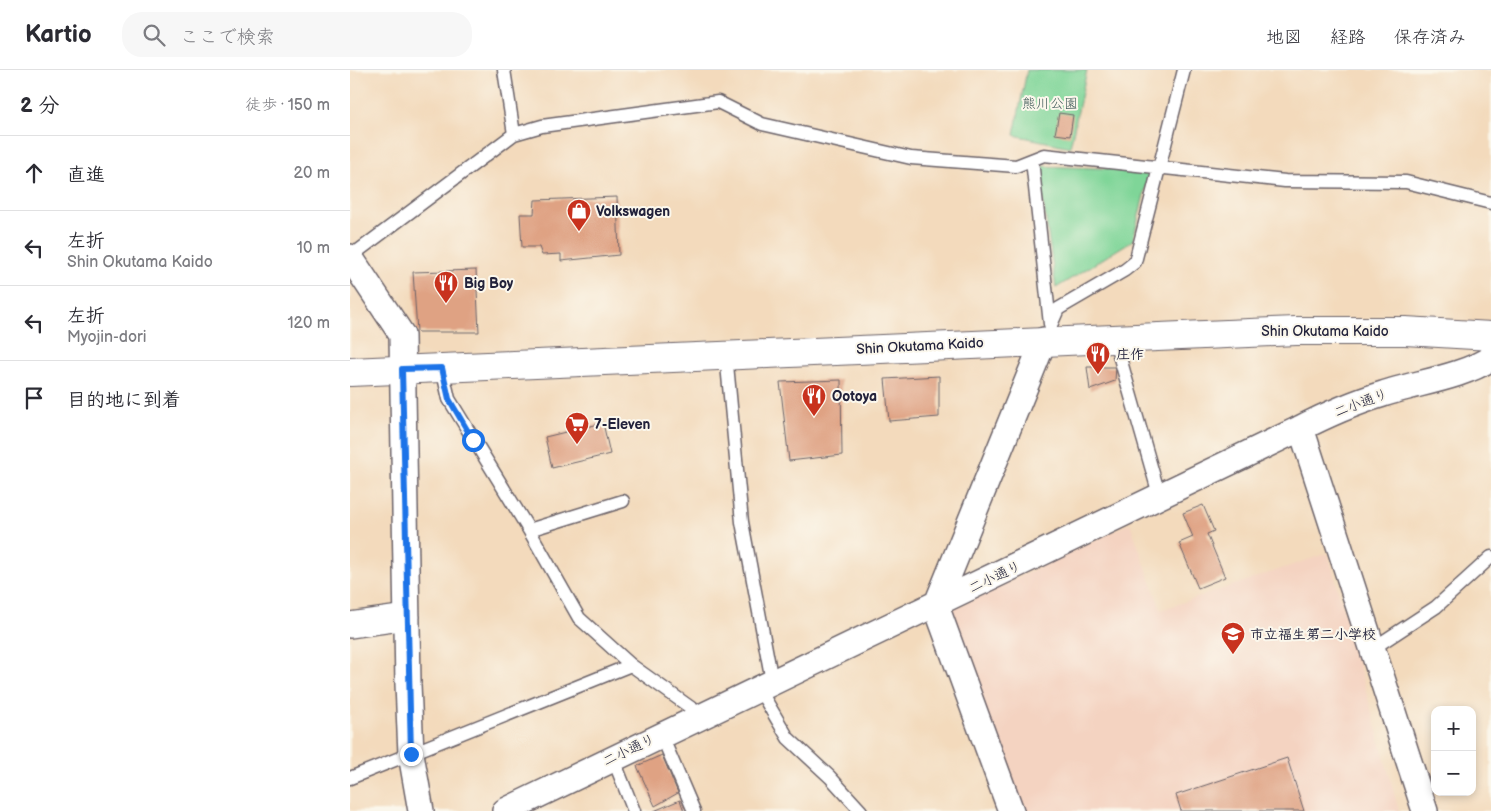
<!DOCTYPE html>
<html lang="ja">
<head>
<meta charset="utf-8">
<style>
  :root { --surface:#fff; --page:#f7f7f7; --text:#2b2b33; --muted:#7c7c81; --line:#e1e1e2 }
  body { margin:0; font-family:"Balsamiq Sans","Klee One",sans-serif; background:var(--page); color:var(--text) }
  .controls { position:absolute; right:15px; bottom:15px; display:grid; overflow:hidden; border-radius:10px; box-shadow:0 2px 8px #0003 }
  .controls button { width:45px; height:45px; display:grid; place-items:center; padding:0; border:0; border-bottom:1px solid var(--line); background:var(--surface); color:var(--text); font:25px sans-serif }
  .stop { position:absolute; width:15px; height:15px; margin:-11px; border:4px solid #1a73e8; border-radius:50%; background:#fff }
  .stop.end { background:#1a73e8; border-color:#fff; box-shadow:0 1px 5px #0008 }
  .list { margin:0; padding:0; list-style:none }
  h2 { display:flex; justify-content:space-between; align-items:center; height:65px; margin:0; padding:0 20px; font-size:21px }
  h2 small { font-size:16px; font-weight:400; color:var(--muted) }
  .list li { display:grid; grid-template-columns:32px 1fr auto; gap:15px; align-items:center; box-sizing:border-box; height:75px; padding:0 20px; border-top:1px solid var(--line) }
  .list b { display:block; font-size:19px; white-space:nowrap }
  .list p { margin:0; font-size:16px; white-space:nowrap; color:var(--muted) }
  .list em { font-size:16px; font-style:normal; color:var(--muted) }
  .icon { flex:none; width:28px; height:28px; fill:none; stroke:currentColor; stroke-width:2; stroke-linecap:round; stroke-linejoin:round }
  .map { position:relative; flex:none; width:1141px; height:741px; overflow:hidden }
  header { display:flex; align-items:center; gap:30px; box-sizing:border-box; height:70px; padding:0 25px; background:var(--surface); border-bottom:1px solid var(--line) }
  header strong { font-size:24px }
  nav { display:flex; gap:28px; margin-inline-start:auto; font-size:18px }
  .search { width:350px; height:45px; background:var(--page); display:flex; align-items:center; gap:12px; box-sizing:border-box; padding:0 18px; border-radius:20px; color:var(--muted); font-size:19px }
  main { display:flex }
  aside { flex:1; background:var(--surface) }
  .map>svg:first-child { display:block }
  .built { fill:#f4d3c1 }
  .green { fill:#7fd598; stroke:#507c6a }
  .building { fill:#dfa283 }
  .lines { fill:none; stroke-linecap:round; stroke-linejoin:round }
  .lane-casing { stroke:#6b6268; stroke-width:15 }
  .street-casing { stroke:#6b6268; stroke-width:28 }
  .primary-casing { stroke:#6b6268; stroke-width:30 }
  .lane { stroke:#fff; stroke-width:12 }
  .street { stroke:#fff; stroke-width:25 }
  .primary { stroke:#fff; stroke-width:28 }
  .route { stroke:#1a73e8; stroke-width:6 }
  .labels { text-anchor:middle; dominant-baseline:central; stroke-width:4; stroke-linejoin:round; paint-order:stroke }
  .park-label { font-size:14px; fill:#3e5857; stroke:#fbf7ec }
  .poi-label { font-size:14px; font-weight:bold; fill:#22223b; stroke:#fbf7ec; text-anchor:start }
  .street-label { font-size:14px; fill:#22223b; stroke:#fbf7ec }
</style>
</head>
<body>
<header>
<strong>Kartio</strong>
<div class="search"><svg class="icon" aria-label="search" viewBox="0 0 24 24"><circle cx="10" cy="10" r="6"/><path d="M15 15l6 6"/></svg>ここで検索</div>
<nav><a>地図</a><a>経路</a><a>保存済み</a></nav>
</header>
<main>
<aside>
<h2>2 分<small>徒歩 · 150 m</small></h2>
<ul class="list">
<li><svg class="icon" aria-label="ahead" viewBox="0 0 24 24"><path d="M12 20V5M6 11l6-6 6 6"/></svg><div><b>直進</b></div><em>20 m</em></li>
<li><svg class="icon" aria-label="left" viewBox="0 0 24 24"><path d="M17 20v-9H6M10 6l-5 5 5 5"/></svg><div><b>左折</b><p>Shin Okutama Kaido</p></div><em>10 m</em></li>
<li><svg class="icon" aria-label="left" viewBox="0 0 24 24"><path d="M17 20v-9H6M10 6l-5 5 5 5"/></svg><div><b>左折</b><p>Myojin-dori</p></div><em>120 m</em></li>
<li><svg class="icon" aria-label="arrive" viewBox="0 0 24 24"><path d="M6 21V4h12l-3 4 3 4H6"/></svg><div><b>目的地に到着</b></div></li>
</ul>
</aside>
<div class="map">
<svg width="1141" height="741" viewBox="0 0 1141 741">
  <rect width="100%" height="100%" fill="#fbf7ec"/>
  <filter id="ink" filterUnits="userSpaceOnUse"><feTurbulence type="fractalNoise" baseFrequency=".02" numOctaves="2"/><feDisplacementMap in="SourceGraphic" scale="10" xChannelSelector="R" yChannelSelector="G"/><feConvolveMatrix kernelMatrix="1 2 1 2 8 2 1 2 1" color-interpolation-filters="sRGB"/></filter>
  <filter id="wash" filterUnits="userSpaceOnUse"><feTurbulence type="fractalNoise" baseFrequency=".0096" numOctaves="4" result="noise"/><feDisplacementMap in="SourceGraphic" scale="20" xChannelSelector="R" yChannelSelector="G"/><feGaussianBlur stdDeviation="1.12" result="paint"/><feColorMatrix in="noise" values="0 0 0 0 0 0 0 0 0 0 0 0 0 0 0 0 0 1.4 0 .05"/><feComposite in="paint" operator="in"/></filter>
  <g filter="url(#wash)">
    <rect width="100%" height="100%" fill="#f3dabc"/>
    <path class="built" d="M780 453 811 540 978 483 1049 741H671L597 542Z"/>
    <path class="green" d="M677 0H737L720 77 664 65Z
      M688 96 800 100 783 170 706 218Z"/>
    <g id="blocks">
      <path class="building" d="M709 43 723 45 720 66 705 64Z
        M267 127 269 185 211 191V184L192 185 189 177H172L170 144H184L185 130Z
        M126 200 129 262H67L63 202Z
        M737 297H766L765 311 740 320Z
        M589 306V347L539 351 535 309Z
        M491 310 492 385 439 391 430 312Z
        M253 353 260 384 202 398 195 367Z
        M853 435 864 461 857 464 875 507 848 518 829 473 843 467 833 443Z
        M312 685 328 723 305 736 287 696Z
        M937 688 954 741H831L826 725Z
        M330 730 334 741H304Z"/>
    </g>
  </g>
  <g filter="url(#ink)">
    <use href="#blocks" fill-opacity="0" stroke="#6b6268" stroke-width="1"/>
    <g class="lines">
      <defs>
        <path id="lane" d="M154 0 164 64
          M682 90 700 254
          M0 187 164 64 192 56 368 32 412 54 561 88 666 96 694 85 935 111 1056 112 1141 133
          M701 255 708 239 775 200 785 192 834 0
          M764 267 810 428
          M376 284 392 452 422 611
          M92 298 99 329 179 460 229 548 281 595 351 645
          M179 460 273 431
          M1022 579 1086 537 1141 487
          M408 617 438 668 480 707 511 741
          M311 664 344 741
          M263 688 284 741
          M0 708 281 595"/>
        <path id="street" d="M0 187 52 265 58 614 61 684 71 741
          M951 358 1075 741
          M0 555 57 547
          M155 741C418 612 684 489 947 360 974 346 1003 333 1033 324 1065 313 1113 307 1141 288
          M661 741 586 536 694 270"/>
        <path id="primary" d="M0 302 946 261H1055L1141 266"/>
      </defs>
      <use href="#lane" class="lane-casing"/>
      <use href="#street" class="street-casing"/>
      <use href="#primary" class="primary-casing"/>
      <use href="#lane" class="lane"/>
      <use href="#street" class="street"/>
      <use href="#primary" class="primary"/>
    </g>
  </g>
  <g class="lines" filter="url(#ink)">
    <path class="route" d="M61 684 52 299 92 298 99 329 123 370"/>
  </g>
  <defs>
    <symbol id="shop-pin" viewBox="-11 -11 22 30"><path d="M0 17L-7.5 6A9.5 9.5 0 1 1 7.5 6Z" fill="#c8321e" stroke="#fbf7ec"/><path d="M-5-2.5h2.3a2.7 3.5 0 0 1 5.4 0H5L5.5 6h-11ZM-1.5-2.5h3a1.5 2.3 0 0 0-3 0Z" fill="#fff"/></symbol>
    <symbol id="restaurant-pin" viewBox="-11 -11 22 30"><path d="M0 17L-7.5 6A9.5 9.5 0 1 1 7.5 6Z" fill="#c8321e" stroke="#fbf7ec"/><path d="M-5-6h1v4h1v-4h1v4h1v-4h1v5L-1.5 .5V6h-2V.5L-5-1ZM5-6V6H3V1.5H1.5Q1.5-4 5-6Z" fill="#fff"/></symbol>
    <symbol id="supermarket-pin" viewBox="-11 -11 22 30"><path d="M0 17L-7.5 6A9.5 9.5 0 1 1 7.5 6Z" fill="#c8321e" stroke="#fbf7ec"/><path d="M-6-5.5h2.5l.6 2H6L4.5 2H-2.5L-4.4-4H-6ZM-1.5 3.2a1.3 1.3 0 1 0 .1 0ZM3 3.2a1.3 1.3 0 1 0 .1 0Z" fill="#fff"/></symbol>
    <symbol id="school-pin" viewBox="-11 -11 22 30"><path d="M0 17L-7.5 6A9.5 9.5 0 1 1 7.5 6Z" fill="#c8321e" stroke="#fbf7ec"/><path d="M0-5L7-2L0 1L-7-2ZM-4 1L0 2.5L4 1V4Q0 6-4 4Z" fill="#fff"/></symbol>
  </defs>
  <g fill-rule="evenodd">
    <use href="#shop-pin" x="215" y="127" width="28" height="38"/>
    <use href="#restaurant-pin" x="82" y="199" width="28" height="38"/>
    <use href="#restaurant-pin" x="734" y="270" width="28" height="38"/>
    <use href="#restaurant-pin" x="450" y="312" width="28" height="38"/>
    <use href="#supermarket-pin" x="213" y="340" width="28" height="38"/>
    <use href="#school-pin" x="869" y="550" width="28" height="38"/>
  </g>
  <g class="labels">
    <g class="park-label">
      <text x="700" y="33">熊川公園</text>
    </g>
    <g class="poi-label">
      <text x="246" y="141">Volkswagen</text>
      <text x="114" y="213">Big Boy</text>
      <text x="766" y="284">庄作</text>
      <text x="482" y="326">Ootoya</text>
      <text x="244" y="354">7-Eleven</text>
      <text x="900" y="564">市立福生第二小学校</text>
    </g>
    <g class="street-label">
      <text x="975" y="261">Shin Okutama Kaido</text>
      <text transform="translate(570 276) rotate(-3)">Shin Okutama Kaido</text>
      <text transform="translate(1011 333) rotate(-21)">二小通り</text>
      <text transform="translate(645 507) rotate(-26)">二小通り</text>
      <text transform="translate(279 680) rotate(-26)">二小通り</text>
    </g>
  </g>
</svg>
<div class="controls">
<button>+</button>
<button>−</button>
</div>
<div class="stop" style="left:123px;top:370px"></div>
<div class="stop end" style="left:61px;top:684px"></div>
</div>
</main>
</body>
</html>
